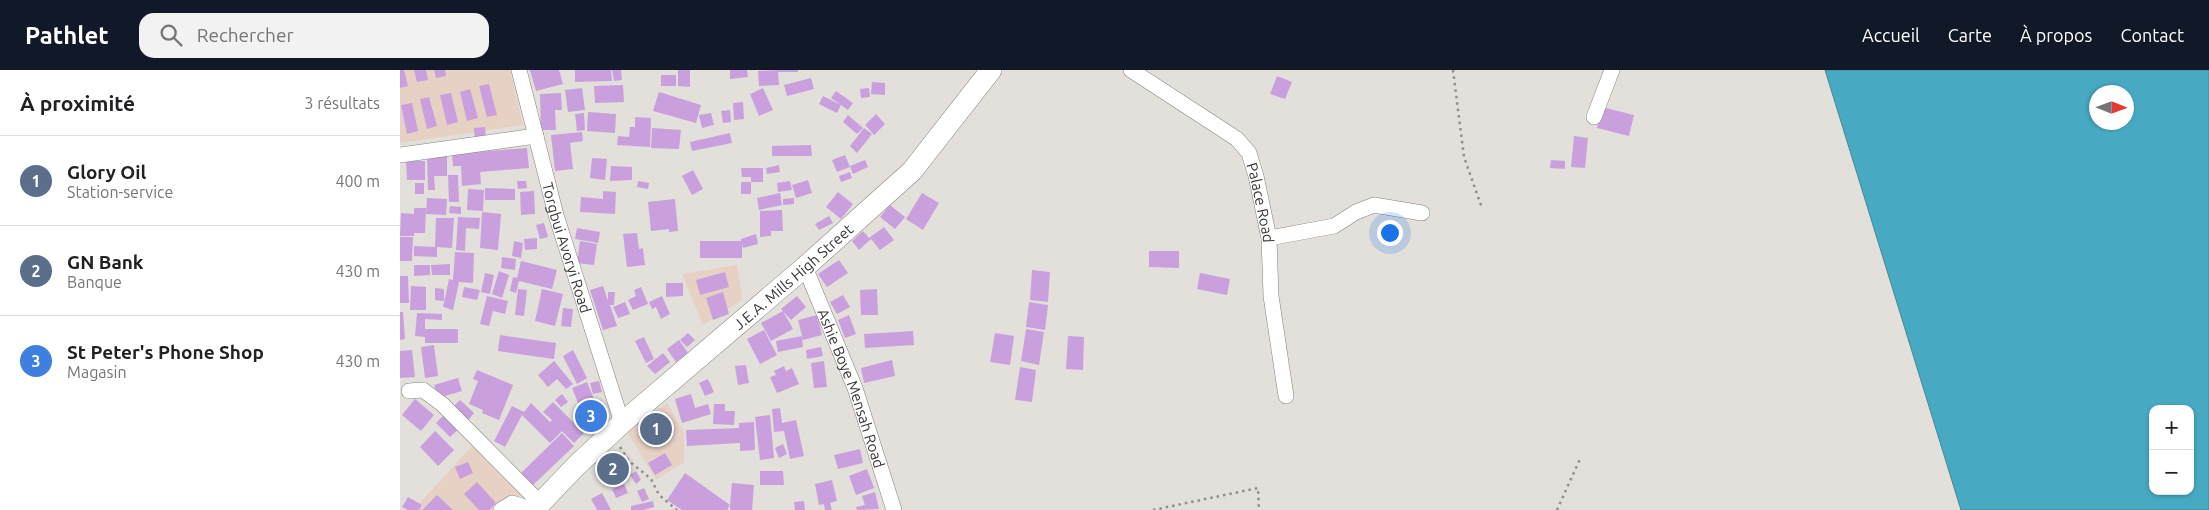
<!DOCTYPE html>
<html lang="fr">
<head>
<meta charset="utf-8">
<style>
  :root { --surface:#fff; --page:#f2f2f2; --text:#202124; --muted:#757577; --line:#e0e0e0; --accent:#111827 }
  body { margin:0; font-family:Ubuntu,sans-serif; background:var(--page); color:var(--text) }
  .controls { position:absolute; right:15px; bottom:15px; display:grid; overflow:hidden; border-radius:10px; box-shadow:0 1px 4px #0004 }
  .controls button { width:45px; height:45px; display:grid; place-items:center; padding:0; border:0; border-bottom:1px solid var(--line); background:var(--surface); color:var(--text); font:25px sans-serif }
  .compass { position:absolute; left:1689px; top:15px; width:45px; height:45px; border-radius:50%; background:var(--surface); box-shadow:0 1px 4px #0004; rotate:91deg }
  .you { position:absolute; left:989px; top:162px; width:18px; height:18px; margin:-12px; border:4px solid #fff; border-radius:50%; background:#1a73e8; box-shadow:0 0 0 8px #1a73e833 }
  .badge { display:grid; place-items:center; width:32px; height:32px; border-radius:50%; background:var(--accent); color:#fff; font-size:16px; font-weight:700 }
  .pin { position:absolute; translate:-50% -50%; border:2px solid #fff; box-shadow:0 1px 5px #0006 }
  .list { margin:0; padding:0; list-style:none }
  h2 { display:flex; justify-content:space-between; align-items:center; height:65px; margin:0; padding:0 20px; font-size:21px }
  h2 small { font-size:16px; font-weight:400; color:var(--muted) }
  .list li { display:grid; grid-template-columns:32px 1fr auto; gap:15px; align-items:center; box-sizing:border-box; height:90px; padding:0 20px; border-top:1px solid var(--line) }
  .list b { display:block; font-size:19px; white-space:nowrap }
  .list p { margin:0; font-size:16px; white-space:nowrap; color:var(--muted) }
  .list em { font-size:16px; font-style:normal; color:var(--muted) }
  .icon { flex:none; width:28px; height:28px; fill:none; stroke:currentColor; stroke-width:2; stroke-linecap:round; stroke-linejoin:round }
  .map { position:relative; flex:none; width:1809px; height:440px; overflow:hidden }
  header { display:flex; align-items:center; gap:30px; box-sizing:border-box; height:70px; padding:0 25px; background:var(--accent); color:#fff }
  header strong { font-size:24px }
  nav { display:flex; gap:28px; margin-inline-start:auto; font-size:18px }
  .search { width:350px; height:45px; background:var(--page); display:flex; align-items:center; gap:12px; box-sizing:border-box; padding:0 18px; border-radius:15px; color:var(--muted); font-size:19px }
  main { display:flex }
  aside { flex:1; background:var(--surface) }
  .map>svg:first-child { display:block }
  .commercial { fill:#e7d1c5 }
  .water { fill:#47aac2; stroke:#428798; fill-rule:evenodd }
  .building { fill:#c9a0dd }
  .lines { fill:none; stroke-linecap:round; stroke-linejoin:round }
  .minor-casing { stroke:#85827e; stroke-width:16 }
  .highway-casing { stroke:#85827e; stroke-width:22 }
  .path { stroke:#918e8c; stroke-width:2.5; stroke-dasharray:2.5 4; stroke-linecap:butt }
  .minor { stroke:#fff; stroke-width:15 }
  .highway { stroke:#fff; stroke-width:21 }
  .labels { text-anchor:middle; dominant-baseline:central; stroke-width:5; stroke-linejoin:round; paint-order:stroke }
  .street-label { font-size:15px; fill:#383635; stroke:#e3dfdb }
</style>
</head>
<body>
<header>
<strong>Pathlet</strong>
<div class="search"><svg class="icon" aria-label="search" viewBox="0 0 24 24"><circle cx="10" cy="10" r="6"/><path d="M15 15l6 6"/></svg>Rechercher</div>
<nav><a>Accueil</a><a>Carte</a><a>À propos</a><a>Contact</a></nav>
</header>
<main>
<aside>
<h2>À proximité<small>3 résultats</small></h2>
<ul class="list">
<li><span class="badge" style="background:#5c6f8a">1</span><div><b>Glory Oil</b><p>Station-service</p></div><em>400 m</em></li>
<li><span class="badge" style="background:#5c6f8a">2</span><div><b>GN Bank</b><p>Banque</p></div><em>430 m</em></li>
<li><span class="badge" style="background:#3f7fe0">3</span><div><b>St Peter's Phone Shop</b><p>Magasin</p></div><em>430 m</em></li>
</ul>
</aside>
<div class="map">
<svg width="1809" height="440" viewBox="0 0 1809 440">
  <rect width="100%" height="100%" fill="#e3dfdb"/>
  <path class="commercial" d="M0 0H110L123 55 0 73Z
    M337 195 342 230 303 255 282 204Z
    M267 333 284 362V392L256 410 227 361Z
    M74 374 124 422 106 440H17L15 438Z"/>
  <path class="water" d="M1425 0H1809V440H1561ZM1696 22H1726V52H1696ZM1753 339H1790V421H1753Z"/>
  <path class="building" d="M0 0H4L8 16 0 18Z
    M14 0H26L28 10 17 12Z
    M34 0H45L46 6 36 8Z
    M130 0H159L163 14 136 21Z
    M175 0H211L212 11 175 12Z
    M212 0H221L222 10 214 11Z
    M278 0H290V17L278 16Z
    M330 0H347L348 7 330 9Z
    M379 0H398V2H378L379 15 359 16 358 1Z
    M261 5H276V16H261Z
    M877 6 892 12 885 29 870 24Z
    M411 8 414 19 387 26 384 15Z
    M472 12 485 13V25L471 24Z
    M89 14 97 45 87 47 79 16Z
    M223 15 224 32 195 33 194 16Z
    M182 18 185 40 168 42 165 20Z
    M363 18 373 40 359 46 350 24Z
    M469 18 470 27 461 28 460 19Z
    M70 19 78 48 67 51 60 22Z
    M436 21 453 33 448 40 431 28Z
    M259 22 301 35 296 53 253 41Z
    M51 23 58 52 47 55 40 25Z
    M161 23 162 40H155L156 60H141L140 24Z
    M423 26 441 35 437 43 419 34Z
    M29 27 37 56 27 59 20 29Z
    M343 32 344 49 334 50 333 33Z
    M12 33 18 61 7 64 1 35Z
    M1202 37 1234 45 1229 66 1197 58Z
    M330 40 331 52 323 53 321 41Z
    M188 42 216 44 215 63 187 61Z
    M184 43 185 60 177 61 175 44Z
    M311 43 314 55 302 58 299 45Z
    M476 44 485 54 474 65 465 55Z
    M448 45 463 58 457 64 443 52Z
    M235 47 251 48 250 77 217 75 218 66 229 67 230 57H235Z
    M85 57 86 69 75 70 74 58Z
    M252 58 281 60 279 79 251 78Z
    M464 58 472 64 457 83 450 76Z
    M182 62 183 71 170 73 173 99 155 101 151 65Z
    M330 63 332 73 292 81 290 72Z
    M1174 66 1188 68 1185 98 1171 97Z
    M411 75 412 86H372V76Z
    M127 78 129 98 80 102 81 114 62 116 61 96H53L52 84Z
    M27 85H47V106H34L35 120H28Z
    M445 85 450 97 437 102 432 90Z
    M192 88 207 89 205 110 190 108Z
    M465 90 468 97 453 104 450 96Z
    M1151 90 1165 91V99L1150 98Z
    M6 91H25V110H7Z
    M379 95 380 102 367 104 366 98Z
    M211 96 232 97V110L210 111Z
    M341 98H363V112H351V107H342Z
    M293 100 303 119 292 125 282 106Z
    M450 102 452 108 441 112 439 106Z
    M48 105H58L59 132H49Z
    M408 110 412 123 396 128 392 115Z
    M117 111H126L127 118 118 119Z
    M238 111 249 113 248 119 237 117Z
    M390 111 392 120 378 122 377 113Z
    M341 112H351V124H341Z
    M15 113H24V124H15Z
    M85 118 115 119V130H85Z
    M68 119 84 120 83 141 67 140Z
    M134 121 135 144 121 145 120 122Z
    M203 121 216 122 215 144 180 142 181 127 203 129Z
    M438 122 453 134 441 149 426 137Z
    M380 123 382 135 359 140 357 128Z
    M522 123 539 133 523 160 506 149Z
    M27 128 47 129 46 145 26 144Z
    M394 128V134L383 135V129Z
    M275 129 278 161 269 162V159L251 161 248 132Z
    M490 135 505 147 495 159 480 147Z
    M50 136 61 137V144L49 143Z
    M14 138H26L25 163H14V166H0L1 143 14 144Z
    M382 140 383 161H371V166L360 167V141Z
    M82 142 101 144 98 180 80 178Z
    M429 146 433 153 419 160 415 154Z
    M58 147 80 148 79 159 66 158 65 181 56 180Z
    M36 148H54L52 178 37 177V187L14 186V176L35 177Z
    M144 153 148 167 140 169 136 155Z
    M484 157 494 170 480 180 471 169 459 180 452 171 463 161 469 168Z
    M177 158 200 162 198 173 175 169Z
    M237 163 239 179 243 178 245 195 227 197 223 164Z
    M356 164 358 174 343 178 342 174V188H300V171H341V169Z
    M0 167H13L12 191H0Z
    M137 168V179L125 180 124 169Z
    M114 171 123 173 121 188 112 186Z
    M180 171 197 174 194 195 177 193Z
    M749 181H779V198L749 197Z
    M55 182 74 183 73 213 59 212 53 240 43 237 49 209 53 210Z
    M102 187 116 189 115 200 101 198Z
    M439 190 448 203 427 217 418 204Z
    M121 191 157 200 152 219 119 211 116 223 110 221 113 207 117 208Z
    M50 194V205H32L31 195Z
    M14 195H30V205L14 206Z
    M632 200 650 202 648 232 630 230Z
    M99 201 109 205 102 228 92 224Z
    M325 202 329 217 300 225 296 210Z
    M85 203 94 205 90 224 81 222Z
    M800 203 830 209 827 225 797 219Z
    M0 206H8L9 233H0Z
    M266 213H283V226L266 227Z
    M11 216 26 217V240H10Z
    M203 216 208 231V222H215L214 235H210L217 256 203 260 190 220Z
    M64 217 80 220 77 230 62 227Z
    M241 217 248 234 233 240 228 230 236 226 234 220Z
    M35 218 44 219V231L35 230Z
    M118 219 127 220 124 246 115 245Z
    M142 219 163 224 155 256 135 251Z
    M477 219 478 245H461L460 220Z
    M323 222 329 244 313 250 306 228Z
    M443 225 450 237 437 244 430 232Z
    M87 226 108 231 105 244 93 241 89 256 80 254Z
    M262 226 270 244 261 249 256 237 252 239 249 232Z
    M397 226 406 237 391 250 381 239Z
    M225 232 230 244 218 248 213 237Z
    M629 232 648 235 645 260 626 257Z
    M163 238 173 239 171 257 161 256Z
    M383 241 393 259 371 271 361 253Z
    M0 242H3L5 269 0 270Z
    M17 243 42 244V250L25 249V259H58V273H25V267L15 266Z
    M417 245 422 265 403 270 398 250Z
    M449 245 456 264 445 268 438 250Z
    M626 259 644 262 639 295 621 291Z
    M364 260 377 285 360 294 347 269Z
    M513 261 514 275 465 278 464 264Z
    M288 263 295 270 287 277 280 270Z
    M595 263 614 266 610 295 590 292Z
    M100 265 156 273 154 289 98 281Z
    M402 266 403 277 378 282 376 271Z
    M668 266 684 267 683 300 666 299Z
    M244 267 254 289 246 293 235 271Z
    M279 270 288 283 276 292 267 279Z
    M34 275 38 306 25 308 21 277Z
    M421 277 423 286 407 289 406 280Z
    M12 280 15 307 0 308V281Z
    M173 280 187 308 177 314 163 286Z
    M263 283 270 292 255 304 247 296Z
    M492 290 495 306 464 313 461 298Z
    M154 291 173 314 166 319 157 309 148 317 138 305Z
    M424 291 427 317 414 318 411 293Z
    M346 295 349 313 338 315 335 296Z
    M384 296 386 301 392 298 399 314 377 323 370 307 376 305 374 301Z
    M620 297 636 300 632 332 615 330Z
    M77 300 113 315 99 350 82 343 83 340 69 334 78 311 73 309Z
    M58 308 62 321 38 328 34 315Z
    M308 309 314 322 305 326 299 313Z
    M199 311 202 322 193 324 190 313Z
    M187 312 202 349 187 355 172 318Z
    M162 324 168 332 161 337 155 330Z
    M291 324 295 338 308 334 311 344 282 353 275 329Z
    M15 329 34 345 21 361 2 345Z
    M60 330 74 343 67 352 52 338Z
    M153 332 184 363 174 373 162 361 150 373 122 345 105 377 94 371 112 336 124 342 131 333 150 352 152 350 143 342Z
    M314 334H325V341H335L334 355 313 354Z
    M380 338 382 353 396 350 404 386 390 389 384 361 374 362 372 339Z
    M46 343 60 358 50 367 36 353Z
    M370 345 374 388 360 390 355 347Z
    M354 352 355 380 340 381V373L287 376 286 360 339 358V353Z
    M268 353 275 361 258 376 250 367Z
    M35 361 54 380 38 396 20 377Z
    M162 363 174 376 133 415 121 403Z
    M383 374 387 384 379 388 375 378Z
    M460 379 463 393 438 399 434 385Z
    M265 383 272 395 255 405 248 393Z
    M222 386 228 399 204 410 198 397Z
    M68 392 73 403 60 409 55 397Z
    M467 399 474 418 456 425 449 406Z
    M236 401 241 410 236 414 230 405Z
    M360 401H383L384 415H360Z
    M285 403 330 435 332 413 354 415 352 440H330V435L327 440H282L267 430Z
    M432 410 437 431 430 433 432 440H425L424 434 419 435 415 414Z
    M77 412 96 433 89 440H79L64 424Z
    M224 414 228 423 216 428 212 419Z
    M244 418 249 429 242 432 237 421Z
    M475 422 479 439 457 440 456 437 465 435 462 426Z
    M202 423 211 440H197L191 429Z
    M37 425 53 440H22Z
    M8 427 22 435 19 440H8L2 437Z
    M253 431 254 437 243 440H231V436Z
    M404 431 405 440H395L394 432Z"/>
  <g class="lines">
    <defs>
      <g id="minor">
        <path id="s1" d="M119 0 156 145 222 353"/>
        <path id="s2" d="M731 0 837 69 849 83 856 106 869 168 871 226 886 326"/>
        <path d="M1194 47 1212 0"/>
        <path d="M0 85 136 66"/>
        <path d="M869 168 934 156 956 142 974 135 1022 143"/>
        <path id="s3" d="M405 197 455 318 494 440"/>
        <path d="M9 321 23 320 42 334 140 433"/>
        <path d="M101 440 112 433 134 440"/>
      </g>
      <g id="highway">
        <path id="s4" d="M134 440 176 396 222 353 405 197 512 101 591 0"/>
      </g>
    </defs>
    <use href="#minor" class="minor-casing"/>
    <use href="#highway" class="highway-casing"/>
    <path class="path" d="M1053 0 1064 87 1082 138
      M220 377 229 391 251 409 259 425 277 440
      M753 440 858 418 859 440
      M1157 440 1180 389"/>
    <use href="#minor" class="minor"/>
    <use href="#highway" class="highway"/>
  </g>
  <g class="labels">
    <g class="street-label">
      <text stroke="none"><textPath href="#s2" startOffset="196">Palace Road</textPath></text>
      <text stroke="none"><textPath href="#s1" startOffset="184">Torgbui Avoryi Road</textPath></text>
      <text stroke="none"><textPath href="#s4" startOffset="349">J.E.A. Mills High Street</textPath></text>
      <text stroke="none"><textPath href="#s3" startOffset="130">Ashie Boye Mensah Road</textPath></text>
    </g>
  </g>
</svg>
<div class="controls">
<button>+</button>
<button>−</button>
</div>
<svg class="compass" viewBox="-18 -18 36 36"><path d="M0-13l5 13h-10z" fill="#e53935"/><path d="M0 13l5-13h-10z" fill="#757577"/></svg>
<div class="you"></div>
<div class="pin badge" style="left:256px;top:359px;background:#5c6f8a">1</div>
<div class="pin badge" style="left:213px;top:399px;background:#5c6f8a">2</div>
<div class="pin badge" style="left:191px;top:346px;background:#3f7fe0">3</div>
</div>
</main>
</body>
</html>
